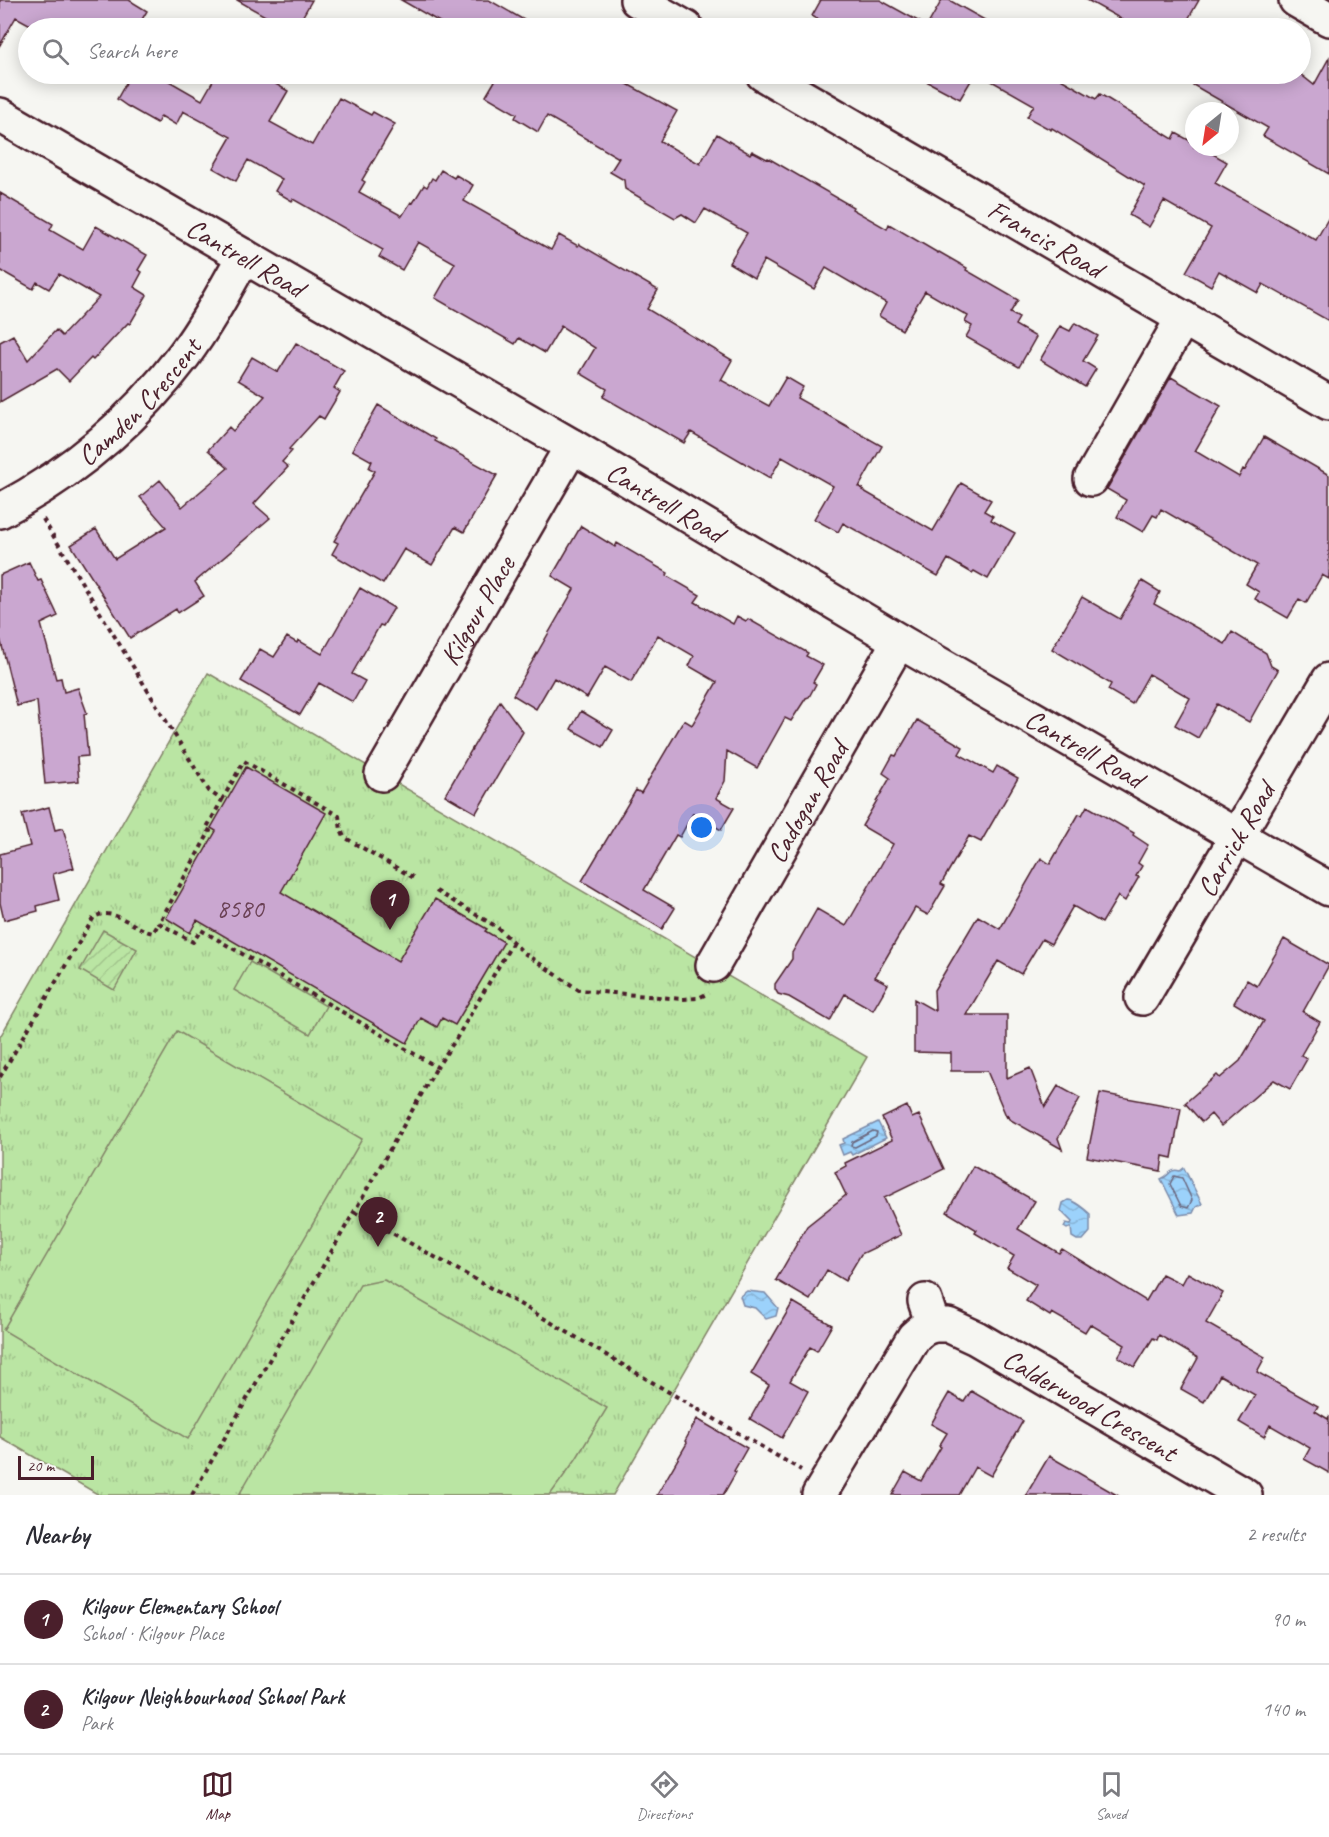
<!DOCTYPE html>
<html lang="en">
<head>
<meta charset="utf-8">
<style>
  :root { --surface:#fff; --page:#f7f7f7; --text:#2b2b33; --muted:#7c7c81; --line:#e1e1e2; --accent:#4a1f2b }
  body { margin:0; font-family:Caveat,sans-serif; background:var(--page); color:var(--text) }
  .compass { position:absolute; left:1185px; top:102px; width:54px; height:54px; border-radius:50%; background:var(--surface); box-shadow:0 3px 15px #0003; rotate:210deg }
  .scale { position:absolute; left:18px; bottom:15px; width:76px; box-sizing:border-box; padding-left:6px; border:3px solid #4a1f2b; border-top:0; font-size:16px; line-height:21px; white-space:nowrap; color:#4a1f2b; -webkit-text-stroke:4px #f6f6f2; paint-order:stroke }
  .you { position:absolute; left:702px; top:828px; width:21px; height:21px; margin:-15px; border:4px solid #fff; border-radius:50%; background:#1a73e8; box-shadow:0 0 0 9px #1a73e833 }
  .badge { display:grid; place-items:center; width:39px; height:39px; border-radius:50%; background:var(--accent); color:#fff; font-size:20px; font-weight:700 }
  .pin { position:absolute; translate:-50% -50px; filter:drop-shadow(0 2px 3px #0008) }
  .pin::after { content:''; position:absolute; top:32px; width:21px; height:18px; background:inherit; clip-path:polygon(0 0,100% 0,50% 100%) }
  .list { margin:0; padding:0; list-style:none }
  h2 { display:flex; justify-content:space-between; align-items:center; height:78px; margin:0; padding:0 24px; font-size:26px }
  h2 small { font-size:20px; font-weight:400; color:var(--muted) }
  .list li { display:grid; grid-template-columns:39px 1fr auto; gap:18px; align-items:center; box-sizing:border-box; height:90px; padding:0 24px; border-top:2px solid var(--line) }
  .list b { display:block; font-size:22px; white-space:nowrap }
  .list p { margin:0; font-size:20px; white-space:nowrap; color:var(--muted) }
  .list em { font-size:20px; font-style:normal; color:var(--muted) }
  .icon { flex:none; width:33px; height:33px; fill:none; stroke:currentColor; stroke-width:2; stroke-linecap:round; stroke-linejoin:round }
  .map { position:relative; flex:none; width:1329px; height:1495px; overflow:hidden }
  .search { position:absolute; background:var(--surface); box-shadow:0 3px 15px #0003; left:18px; right:18px; top:18px; height:66px; display:flex; align-items:center; gap:15px; box-sizing:border-box; padding:0 21px; border-radius:33px; color:var(--muted); font-size:22px }
  .sheet { height:258px; background:var(--surface) }
  nav { display:flex; justify-content:space-around; align-items:center; box-sizing:border-box; height:84px; border-top:2px solid var(--line); background:var(--surface); font-size:16px; color:var(--muted) }
  nav a { display:grid; justify-items:center; gap:3px }
  nav .on { color:var(--accent) }
  .map>svg:first-child { display:block }
  .park { fill:url(#park-tufts); stroke:#828267; stroke-width:1.5 }
  .garden { fill:url(#garden-furrows); stroke:#828267; stroke-width:1.5 }
  .pitch { fill:#bae5a3; stroke:#828267; stroke-width:1.5 }
  .water { fill:url(#water-waves); stroke:#7b8aa8; stroke-width:1.5 }
  .lines { fill:none; stroke-linecap:round; stroke-linejoin:round }
  .shore { stroke:#6b677e; stroke-width:1.5 }
  .building { fill:#caa7d0; stroke:#4a1f2b; stroke-width:1.5 }
  .minor-casing { stroke:#4a1f2b; stroke-width:38 }
  .path { stroke:#4a1f2b; stroke-width:4; stroke-dasharray:4.5 4.5; stroke-linecap:butt }
  .minor { stroke:#f6f6f2; stroke-width:33 }
  .labels { text-anchor:middle; dominant-baseline:central; stroke-width:5; stroke-linejoin:round; paint-order:stroke }
  .number-label { font-size:26px; fill:#6a4154 }
  .street-label { font-size:28px; fill:#4a1f2b; stroke:#f6f6f2 }
</style>
</head>
<body>
<div class="map">
<svg width="1329" height="1495" viewBox="0 0 1329 1495">
  <defs>
    <pattern id="park-tufts" width="24" height="20" patternUnits="userSpaceOnUse" patternTransform="scale(1.5)"><rect width="24" height="20" fill="#bae5a3"/><path d="M3 7l-1-3M5 7V3M7 7l1-3M15 17l-1-3M17 17v-4M19 17l1-3" fill="none" stroke="#a1c48c"/></pattern>
    <pattern id="garden-furrows" width="10" height="10" patternUnits="userSpaceOnUse" patternTransform="scale(1.5)"><rect width="10" height="10" fill="#bae5a3"/><path d="M-1 1l2-2M0 10L10 0M9 11l2-2" fill="none" stroke="#a1c48c"/></pattern>
    <pattern id="water-waves" width="16" height="10" patternUnits="userSpaceOnUse" patternTransform="scale(1.5)"><rect width="16" height="10" fill="#9cd2fb"/><path d="M0 5q4-4 8 0t8 0" fill="none" stroke="#88b4d7"/></pattern>
  </defs>
  <rect width="100%" height="100%" fill="#f6f6f2"/>
  <filter id="ink" filterUnits="userSpaceOnUse"><feTurbulence type="fractalNoise" baseFrequency=".0167" numOctaves="2"/><feDisplacementMap in="SourceGraphic" scale="12" xChannelSelector="R" yChannelSelector="G"/><feConvolveMatrix kernelMatrix="1 2 1 2 8 2 1 2 1" color-interpolation-filters="sRGB"/></filter>
  <g filter="url(#ink)">
    <path class="park" d="M208 673 867 1057 613 1495H99L0 1437V1037Z"/>
    <path class="garden" d="M103 930 137 949 114 990 80 970Z"/>
    <path class="pitch" d="M250 962 326 1006 310 1034 234 990Z
      M177 1031 362 1139 188 1439 3 1330Z
      M384 1280 607 1408 576 1459 550 1495H239L360 1285Z"/>
    <path class="water" d="M878 1122 886 1138 852 1155 850 1152 843 1155 839 1145 844 1143 843 1139Z
      M1184 1168 1202 1204 1196 1207 1193 1213 1179 1215 1161 1179C1170 1176 1169 1168 1180 1171Z
      M1068 1200C1074 1200 1086 1210 1090 1214V1232L1083 1240H1077L1072 1237 1071 1227 1067 1229 1064 1227 1066 1223 1071 1224 1072 1222 1061 1211 1063 1203Z
      M747 1291 765 1293 778 1308 776 1316 766 1319 755 1308 743 1305 740 1296Z"/>
    <g class="lines">
      <path class="shore" d="M873 1131 877 1132 876 1136 855 1147 851 1146 852 1142Z
        M1174 1176 1182 1178 1192 1200 1188 1208 1181 1206 1170 1184Z"/>
    </g>
    <path class="building" d="M0 0H129L147 11 137 28H36L16 17 0 45Z
      M237 0H312L296 28H286Z
      M401 0H489L538 28H450Z
      M821 0H880L927 26 942 0H949L999 28H833L812 16Z
      M1087 0H1199L1183 28H1126L1123 20Z
      M1329 58V174L1263 136 1268 128 1174 74H1300L1314 85Z
      M131 74H157L202 100 217 74H247L264 83 267 79 288 91 270 122 312 145 339 98 371 115 373 112 395 124 362 180 365 182 359 192 402 216 411 202 413 203 424 185 427 187 432 178 435 180 441 170 454 178 456 175 473 185 464 201 551 250 559 235 578 246 579 244 658 290 647 309 732 360 721 380 769 406 786 377 803 387 797 398 882 446 859 487 863 489 862 490 933 531 961 483 991 500 984 511 993 516 991 520 1015 533 988 579 974 571 972 573 948 559 938 576 843 523 838 532 814 519 833 486 782 457 770 478 691 432 684 443 603 397 607 389 580 373 595 348 561 326 545 353 519 338 515 344 435 298 455 263 418 242 402 270 379 257 383 250 293 199 292 201 275 191 282 179 248 160 236 181 213 168 231 137 183 111 176 125 161 116 157 123 127 106 117 99Z
      M499 74H609L677 111 660 141 700 164 717 134 750 154 752 151 767 159 768 158 853 207 852 209 887 229 889 224 938 253 939 252 967 268 966 270 1018 300 1010 313 1019 318 1015 325 1036 337 1019 367 966 337 972 326 965 322 968 316 925 291 902 330 879 316 886 303 826 268 814 289 764 260 754 278 729 263 747 233 705 209 696 223 682 214 675 218 625 189 624 180 610 172 619 158 547 116 538 132 515 118 517 114 486 96Z
      M913 74H975L960 99Z
      M979 74H1052L1096 99 1100 94 1173 139 1176 133 1194 143V147H1201L1227 162 1215 183 1316 240 1329 217V321L1263 284 1258 293 1219 271 1211 286 1186 272 1211 228 1164 201 1149 227 1129 215 1145 186 1052 128 1051 130 1027 117 1034 105Z
      M0 193 53 224 50 230 83 249 96 226 147 255 138 270 142 272 134 287 147 295 130 324 128 323 93 360 91 358 69 381 57 369 0 402V342L13 335 28 360 56 330 62 336 99 297 59 274 49 289 37 282 33 289 0 270Z
      M1075 323 1098 336 1083 361 1096 369 1085 387 1040 360 1060 326 1070 331Z
      M296 343 344 371 334 388 340 392 324 419 319 416 289 449 292 451 282 462 288 467 254 504 270 518 195 582 204 596 178 613 176 609 130 638 71 545 96 529 115 559 166 527 140 497 160 480 182 507 228 468 208 450 229 427 233 431 265 396 238 380 252 357 278 372Z
      M1171 377 1221 406 1195 451 1239 477 1243 469 1245 470 1264 437 1329 475V579L1322 575 1306 603 1299 599 1288 618 1255 599 1259 592 1246 584 1257 565 1161 509 1157 517 1153 515 1143 532 1117 517 1126 500 1107 489Z
      M378 405 436 439 435 441 497 475 464 532 455 527 432 565 404 549 383 584 332 554 338 543 334 541 375 471 369 468 372 461 352 450Z
      M581 526 615 547 617 543 668 573 667 576 700 595 695 602 733 624 737 616 746 621 748 619 808 653 806 656 823 665 813 682 816 684 809 697 806 698 791 721 785 718 757 768 727 751 725 781 716 798 734 808 721 830 693 813 680 837 676 835 644 890 675 908 662 929 582 881 636 790 641 793 684 720 692 725 717 682 689 666 694 656 658 635 631 682 605 667 587 698 554 678 536 709 513 695 574 589 552 576Z
      M29 562 38 581 41 580 58 616 41 624 56 679 61 678 64 692 78 688 87 713 84 714 88 756 77 757 79 781 45 784 37 701 17 706 0 638V575Z
      M1142 581 1160 592 1154 604 1225 644 1232 632 1266 653 1271 666 1278 670 1249 722 1217 704 1198 738 1175 725 1190 698 1149 674 1132 704 1108 690 1111 684 1052 649 1082 597 1120 619Z
      M360 588 394 608 383 626 380 625 352 674 365 681 353 702 319 683 300 715 241 681 260 649 274 657 287 637 297 643 298 640 322 654Z
      M500 701 523 732 476 813 445 795Z
      M581 711 613 730 603 747 571 729Z
      M917 720 963 747 959 754 993 773 997 766 1018 778 981 842 969 836 941 884 945 886 928 915 915 908 875 977 888 984 873 1010 845 994 830 1021 789 997 778 994 775 989V984L792 959V953L817 909 846 926 893 844 862 826 890 778 883 773 893 755 896 756Z
      M246 767 326 813 281 892 398 961 435 899 487 929 485 931 504 942 455 1025 442 1018 437 1027 421 1018 407 1043 197 920 190 933 166 918 216 831 211 828Z
      M1087 806 1134 833 1133 835 1148 845 1138 863 1142 866 1136 876 1139 877 1125 901 1118 896 1102 923 1073 906 1051 944 1042 939 1021 974 998 961 966 1015H1007V1078L1030 1068 1045 1107 1058 1086 1080 1098 1058 1138 1062 1149 1009 1119 1007 1114V1118L987 1071H951V1053L914 1052V999L935 1011 934 990 978 916 1000 929 1041 858 1050 864 1079 814 1082 815Z
      M49 807 55 830 63 828 74 868 53 874 59 900 37 906 38 911 4 920 0 903V854L30 846 22 814Z
      M1284 939 1329 965 1303 1012 1320 1022 1301 1055 1307 1059 1290 1089 1274 1080 1221 1126 1211 1114 1202 1122 1185 1103 1217 1075 1220 1078 1240 1061 1264 1021 1234 1003 1247 980 1257 986Z
      M1100 1093 1181 1108 1172 1158 1163 1156 1161 1171 1087 1157Z
      M907 1106 912 1118 919 1115 944 1169 884 1198 901 1235 861 1254 845 1281 827 1270 810 1300 776 1280 807 1226 846 1195 835 1172 846 1166 845 1163 892 1140 882 1118Z
      M973 1166 1035 1201 1018 1229 1059 1253 1062 1249 1146 1301 1162 1274 1182 1284 1188 1273 1223 1293 1206 1323 1265 1357 1257 1372 1318 1406 1315 1411 1328 1419 1329 1416V1473L1304 1459 1310 1448 1270 1425 1264 1437 1239 1422 1255 1395 1220 1375 1204 1402 1181 1389 1198 1358 1159 1335 1157 1340 1153 1338 1135 1367 1118 1357 1125 1345 1090 1324 1085 1332 1052 1313 1050 1316 1026 1301 1036 1285 1007 1268 1014 1256 975 1233 977 1230 947 1212Z
      M793 1302 832 1325 817 1351 810 1347 790 1381 808 1391 782 1438 750 1419 769 1385 751 1374Z
      M971 1391 1023 1421 991 1476 975 1467 959 1495H892L905 1472 921 1481 941 1447 939 1446 947 1433 931 1424 949 1393 964 1402Z
      M697 1419 747 1448 734 1471 736 1472 723 1495H657L687 1443 685 1441Z
      M1049 1456 1117 1495H1026Z"/>
    <g class="lines">
      <defs>
        <g id="minor">
          <path d="M637 0 686 28"/>
          <path d="M1296 0 1329 19"/>
          <path id="s1" d="M763 74 1329 403"/>
          <path id="s2" d="M0 115 572 446 899 641 1329 889"/>
          <path d="M1091 479 1183 318"/>
          <path id="s3" d="M0 511C72 473 135 420 184 355 207 324 225 290 244 256"/>
          <path id="s4" d="M382 774 572 446"/>
          <path id="s5" d="M713 965 899 641"/>
          <path id="s6" d="M1142 998 1329 680"/>
          <path id="s7" d="M933 1325H948L976 1338 1245 1495"/>
          <path d="M819 1495 914 1337 923 1329 933 1325 925 1301"/>
        </g>
      </defs>
      <use href="#minor" class="minor-casing"/>
      <path class="path" d="M43 519 209 791 222 800 206 829 210 831 159 923 193 942 201 930 437 1067 456 1039 513 942
        M222 800 244 761 339 816 341 830 344 837 414 878
        M436 891 497 927 524 953 579 990 682 999 698 998 709 993
        M0 1077 94 917C114 906 134 929 153 933L159 923
        M354 1212 523 1306 801 1470
        M192 1495 437 1067"/>
      <use href="#minor" class="minor"/>
    </g>
  </g>
  <g class="labels">
    <g class="number-label">
      <text x="240" y="908">8580</text>
    </g>
    <g class="street-label">
      <text stroke="none"><textPath href="#s1" startOffset="327">Francis Road</textPath></text>
      <text stroke="none"><textPath href="#s2" startOffset="284">Cantrell Road</textPath></text>
      <text stroke="none"><textPath href="#s3" startOffset="178">Camden Crescent</textPath></text>
      <text stroke="none"><textPath href="#s2" startOffset="770">Cantrell Road</textPath></text>
      <text stroke="none"><textPath href="#s4" startOffset="189">Kilgour Place</textPath></text>
      <text stroke="none"><textPath href="#s2" startOffset="1256">Cantrell Road</textPath></text>
      <text stroke="none"><textPath href="#s5" startOffset="188">Cadogan Road</textPath></text>
      <text stroke="none"><textPath href="#s6" startOffset="184">Carrick Road</textPath></text>
      <text stroke="none"><textPath href="#s7" startOffset="178">Calderwood Crescent</textPath></text>
    </g>
  </g>
</svg>
<svg class="compass" viewBox="-18 -18 36 36"><path d="M0-13l5 13h-10z" fill="#e53935"/><path d="M0 13l5-13h-10z" fill="#7c7c81"/></svg>
<div class="scale">20 m</div>
<div class="you"></div>
<div class="pin badge" style="left:390px;top:930px">1</div>
<div class="pin badge" style="left:378px;top:1247px">2</div>
<div class="search"><svg class="icon" aria-label="search" viewBox="0 0 24 24"><circle cx="10" cy="10" r="6"/><path d="M15 15l6 6"/></svg>Search here</div>
</div>
<section class="sheet">
<h2>Nearby<small>2 results</small></h2>
<ul class="list">
<li><span class="badge">1</span><div><b>Kilgour Elementary School</b><p>School · Kilgour Place</p></div><em>90 m</em></li>
<li><span class="badge">2</span><div><b>Kilgour Neighbourhood School Park</b><p>Park</p></div><em>140 m</em></li>
</ul>
</section>
<nav>
<a class="on"><svg class="icon" aria-label="map" viewBox="0 0 24 24"><path d="M3 6l6-2 6 2 6-2v14l-6 2-6-2-6 2zM9 4v14M15 6v14"/></svg>Map</a>
<a><svg class="icon" aria-label="directions" viewBox="0 0 24 24"><path d="M12 3l9 9-9 9-9-9zM9 14v-3h6M13 9l2 2-2 2"/></svg>Directions</a>
<a><svg class="icon" aria-label="saved" viewBox="0 0 24 24"><path d="M7 4h10v16l-5-4-5 4z"/></svg>Saved</a>
</nav>
</body>
</html>
